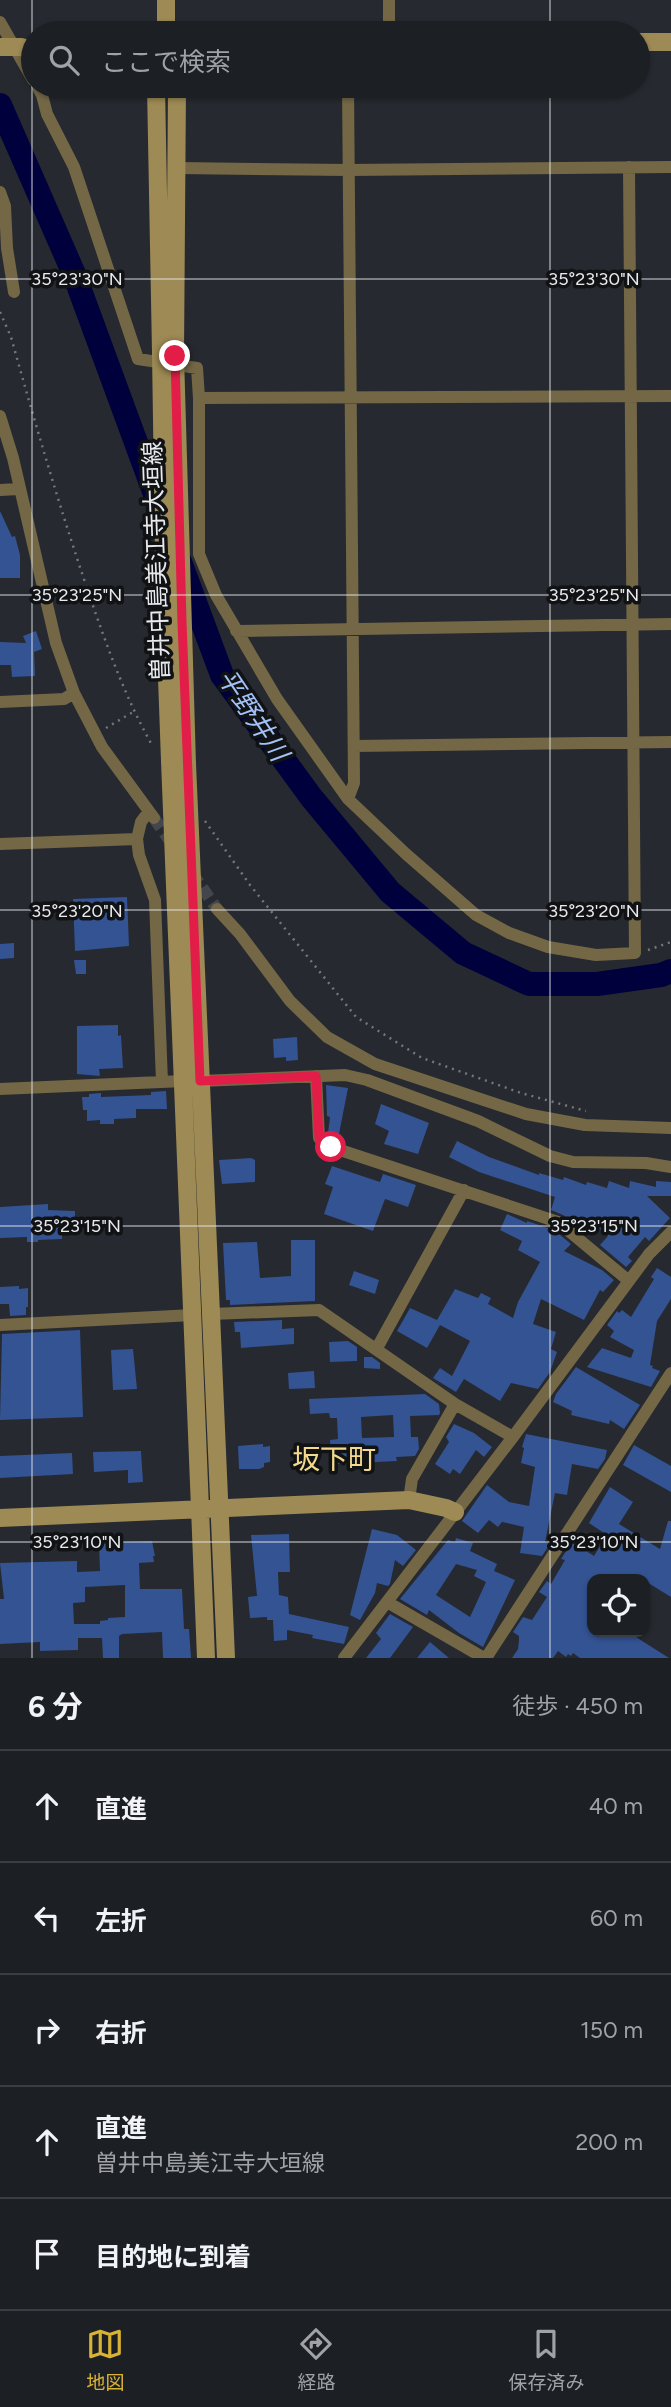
<!DOCTYPE html>
<html lang="ja">
<head>
<meta charset="utf-8">
<style>
  :root { --surface:#1c1f23; --page:#292c30; --text:#f1f3f6; --muted:#a0a2a6; --line:#3a3d41; --accent:#d9b334 }
  body { margin:0; font-family:Figtree,"Noto Sans JP",sans-serif; background:var(--page); color:var(--text) }
  .controls { position:absolute; right:21px; bottom:21px; display:grid; overflow:hidden; border-radius:14px; box-shadow:0 2px 5px #0004 }
  .controls button { width:63px; height:63px; display:grid; place-items:center; padding:0; border:0; border-bottom:2px solid var(--line); background:var(--surface); color:var(--text); font:35px sans-serif }
  .stop { position:absolute; width:21px; height:21px; margin:-16px; border:5px solid #e11d48; border-radius:50%; background:#fff }
  .stop.end { background:#e11d48; border-color:#fff; box-shadow:0 2px 7px #0008 }
  .list { margin:0; padding:0; list-style:none }
  h2 { display:flex; justify-content:space-between; align-items:center; height:91px; margin:0; padding:0 28px; font-size:30px }
  h2 small { font-size:23px; font-weight:400; color:var(--muted) }
  .list li { display:grid; grid-template-columns:46px 1fr auto; gap:21px; align-items:center; box-sizing:border-box; height:112px; padding:0 28px; border-top:2px solid var(--line) }
  .list b { display:block; font-size:26px; white-space:nowrap }
  .list p { margin:0; font-size:23px; white-space:nowrap; color:var(--muted) }
  .list em { font-size:23px; font-style:normal; color:var(--muted) }
  .icon { flex:none; width:38px; height:38px; fill:none; stroke:currentColor; stroke-width:2; stroke-linecap:round; stroke-linejoin:round }
  .map { position:relative; flex:none; width:671px; height:1658px; overflow:hidden }
  .search { position:absolute; background:var(--surface); box-shadow:0 2px 5px #0004; left:21px; right:21px; top:21px; height:77px; display:flex; align-items:center; gap:18px; box-sizing:border-box; padding:0 24px; border-radius:38px; color:var(--muted); font-size:26px }
  .sheet { height:651px; background:var(--surface) }
  nav { display:flex; justify-content:space-around; align-items:center; box-sizing:border-box; height:98px; border-top:2px solid var(--line); background:var(--surface); font-size:19px; color:var(--muted) }
  nav a { display:grid; justify-items:center; gap:4px }
  nav .on { color:var(--accent) }
  .map>svg:first-child { display:block }
  .lines { fill:none; stroke-linecap:round; stroke-linejoin:round }
  .river { stroke:#00003c; stroke-width:24 }
  .building { fill:#335393; fill-rule:evenodd }
  .street-tunnel { stroke:#43464c; stroke-width:12; stroke-dasharray:12 6; stroke-linecap:butt }
  .path { stroke:#75777d; stroke-width:2.5; stroke-dasharray:2 5; stroke-linecap:butt }
  .street { stroke:#736746; stroke-width:12 }
  .secondary { stroke:#9d8a54; stroke-width:18 }
  .secondary-bridge { stroke:#9d8a54; stroke-width:18 }
  .route { stroke:#e11d48; stroke-width:9 }
  .ticks { fill:none; stroke:#e8eaee; stroke-width:2; stroke-opacity:0.45 }
  .labels { text-anchor:middle; dominant-baseline:central; stroke-width:7; stroke-linejoin:round; paint-order:stroke }
  .street-label { font-size:24px; fill:#e8eaee; stroke:#101214 }
  .water-label { font-size:26px; font-style:italic; fill:#a3c0f7; stroke:#101214 }
  .quarter-label { font-size:28px; fill:#f4d98d; stroke:#101214 }
  .ticks-label { font-size:18px; text-anchor:middle; fill:#e8eaee; stroke:#101214; stroke-width:7; stroke-linejoin:round; paint-order:stroke }
</style>
</head>
<body>
<div class="map">
<svg width="671" height="1658" viewBox="0 0 671 1658">
  <rect width="100%" height="100%" fill="#26292f"/>
  <g class="lines">
    <path class="river" d="M0 105 74 274 166 524
      M180 562 222 675 311 797 390 892 463 953 529 984H597L661 975 671 971"/>
  </g>
  <path class="building" d="M0 511 12 537 15 536 20 555V578H0Z
    M36 631 42 649 34 652 35 676 12 677 11 665H0V642L26 643 23 636Z
    M127 897 129 946 75 951 73 899Z
    M14 943V958L0 959V944Z
    M74 960H86V974H76Z
    M118 1025V1036L121 1035 123 1068 99 1069 100 1076 77 1074V1026Z
    M297 1037 298 1060 286 1061V1057L274 1058 273 1039Z
    M326 1085 348 1088 338 1139 328 1133 330 1117 327 1116Z
    M166 1091 167 1109H136V1118L114 1119V1124H100V1120L87 1121V1110H83L82 1097H89V1094L101 1093V1097L151 1095V1092Z
    M381 1104 429 1123 418 1154 384 1144 389 1131 375 1124Z
    M457 1141 489 1157 539 1175V1173L563 1180 564 1177 586 1185 587 1182 607 1188 609 1181 629 1188 630 1181 656 1187V1181L671 1182V1196H647L670 1218 649 1241 645 1237 628 1257 632 1261 626 1267 600 1245 608 1236 592 1222 583 1231 563 1215 551 1210 555 1197 479 1172 449 1157Z
    M251 1158 255 1160V1182L222 1184 219 1160Z
    M332 1166 380 1182 383 1174 416 1185 408 1207 385 1199 373 1231 324 1214 333 1187 325 1184Z
    M48 1204V1210L75 1211V1234H62V1239L38 1240V1242H27V1237L0 1238V1207Z
    M507 1214 527 1223V1221L554 1230 571 1244 564 1251 602 1270 614 1280 603 1292 600 1290 584 1320 541 1299 533 1324 556 1332 551 1349 557 1352 550 1372 538 1389 511 1383 500 1401 464 1379 456 1392 433 1378 440 1368 452 1376 470 1341 440 1325 427 1348 397 1331 410 1308 437 1320 455 1289 478 1298 481 1293 491 1298 488 1304 513 1318 518 1302 540 1262 518 1250 522 1241 500 1230Z
    M291 1240H315V1301L230 1305V1300H226L223 1243 257 1242 260 1278 291 1276Z
    M657 1268 671 1277V1299L657 1321 650 1365 653 1366 652 1368 660 1371 651 1387 587 1367 602 1348 631 1358 634 1350 610 1337 614 1331 607 1325 617 1311 619 1313 622 1310 631 1317 654 1279 651 1277Z
    M354 1271 379 1280 375 1294 349 1285Z
    M19 1286V1289L28 1288V1307H26V1315L10 1316 9 1304H0V1287Z
    M282 1320V1329L294 1328V1344L241 1348 240 1332H235L234 1322Z
    M80 1330 83 1417 0 1420 2 1334Z
    M348 1341 357 1347V1361L330 1362 329 1342Z
    M133 1349 137 1389 113 1390 111 1350Z
    M364 1357H372L380 1363V1369L364 1368Z
    M576 1367 640 1405 624 1429 610 1420 609 1424 571 1415 572 1411 553 1402 556 1394Z
    M314 1371 315 1388 289 1389 288 1373Z
    M425 1394 439 1404 440 1413 439 1415 410 1416 411 1437H418L419 1449 415 1456 396 1457 397 1461 336 1464 331 1460 330 1440 338 1439 337 1418H330L329 1413 310 1414 309 1399ZM393 1415 394 1437 362 1438 361 1417Z
    M454 1424 474 1433 492 1447 484 1457 476 1450 460 1474 453 1469 450 1474 435 1464 449 1442 446 1437Z
    M526 1434 607 1450 605 1459 598 1469 572 1464 567 1495 555 1493 545 1542 548 1543V1547L542 1556 520 1553 524 1527 502 1522 498 1527 489 1520 478 1533 462 1521 487 1485 509 1502 529 1506 535 1467 521 1463 524 1448 522 1447Z
    M263 1444V1447L270 1446V1462L264 1463V1467L259 1469H239L238 1446Z
    M634 1445 671 1466V1492L623 1465Z
    M141 1451 143 1482 128 1483V1470L94 1472 93 1452Z
    M72 1453 73 1474 0 1478V1456Z
    M610 1487 633 1502 619 1524 660 1549 668 1521H671V1597L645 1581V1579H592V1632H628L669 1658H580L573 1653 571 1656 568 1654 566 1657 558 1651 553 1658H512L518 1649 519 1640V1636L513 1632 523 1617 532 1620 547 1597 539 1592 547 1581 551 1584 565 1560 561 1559 572 1542 594 1556 607 1535 589 1523Z
    M372 1529 397 1535 416 1550 403 1566 395 1560 390 1584 388 1586 377 1583 375 1593 360 1620 350 1615Z
    M289 1534 290 1572H278L279 1595 288 1597 289 1614 349 1627 344 1644 312 1638 313 1635 287 1630V1640L274 1641 273 1620H267V1617L250 1618 248 1597 257 1596 251 1535Z
    M456 1538 473 1543 470 1551 497 1564 494 1571 515 1580 483 1647 459 1633 429 1610 427 1615 400 1599 448 1540 455 1542ZM456 1564 477 1570 474 1576 486 1582 470 1617 436 1595Z
    M152 1541 155 1556H153L154 1562 139 1563 140 1589H182L184 1629H189L191 1658H163L162 1632 122 1634 119 1636V1658H103L102 1638H78V1650L40 1651V1642L0 1644V1599H4L0 1563 77 1561V1572L100 1571 99 1543ZM125 1585V1617L108 1618V1620L100 1621V1624H74L73 1603 85 1602V1587Z
    M390 1614 413 1627 390 1658H366L381 1639 376 1633Z
    M430 1642 449 1658H417Z"/>
  <g class="lines">
    <path class="street-tunnel" d="M154 818 172 844
      M192 873 217 909"/>
    <path class="path" d="M0 312 11 337C35 423 60 509 89 594 107 647 126 699 153 747
      M106 728 133 712
      M205 821 250 885 356 1017 422 1058 521 1093 586 1111
      M648 950 671 942"/>
    <path class="street" d="M389 0V33
      M0 22 33 80
      M37 86 42 95 47 114 74 167 138 359 197 368 199 398V554L216 595 277 699 348 799 406 854 476 915 509 933 548 947 596 955 635 953 629 167
      M348 86 354 783 348 799
      M177 168 349 170 671 167
      M0 192 5 206 7 248 14 292
      M199 398 671 396
      M0 416 13 458 56 643 74 693 102 747 154 818
      M0 490 19 489
      M236 631 671 624
      M0 702 64 699 74 693
      M354 746 671 742
      M149 811 141 822 137 839 139 855 155 900 162 1082
      M0 844 137 839
      M217 909 240 934 290 1001 327 1037 375 1064 526 1114 585 1125 671 1128
      M316 1076 319 1138 331 1147 558 1222 629 1281
      M200 1081 345 1075 367 1080 478 1121 550 1156 573 1162 646 1163 671 1167
      M0 1089 184 1081
      M211 1314 319 1310 455 1404 513 1437
      M0 1325 193 1315
      M377 1348 464 1190
      M409 1500 412 1479 455 1404
      M387 1602 484 1658
      M344 1658 513 1437 649 1254 671 1232
      M486 1658 671 1373"/>
    <path class="secondary" d="M166 0V33
      M638 42H671
      M156 86 161 353
      M175 356 177 86
      M170 761 206 1658
      M187 764 226 1658
      M0 1518 409 1500 446 1508 455 1512"/>
    <path class="secondary-bridge" d="M0 47H22
      M161 353 165 622 170 761
      M175 356 187 764"/>
  </g>
  <g class="lines">
    <path class="route" d="M175 356 182 622 200 1081 316 1076 319 1138 331 1147"/>
  </g>
  <path class="ticks" d="M32 0V1658M550 0V33M550 86V1658M0 279H671M0 595H671M0 910H671M0 1226H671M0 1542H671"/>
  <g class="labels">
    <g class="street-label">
      <text transform="translate(156 561) rotate(-92)">曽井中島美江寺大垣線</text>
    </g>
    <g class="water-label">
      <text transform="translate(253 715) rotate(56)">平野井川</text>
    </g>
    <g class="quarter-label">
      <text x="334" y="1459">坂下町</text>
    </g>
  </g>
  <g class="ticks-label">
    <text x="77" y="285">35°23'30"N</text>
    <text x="594" y="285">35°23'30"N</text>
    <text x="77" y="601">35°23'25"N</text>
    <text x="594" y="601">35°23'25"N</text>
    <text x="77" y="917">35°23'20"N</text>
    <text x="594" y="917">35°23'20"N</text>
    <text x="77" y="1232">35°23'15"N</text>
    <text x="594" y="1232">35°23'15"N</text>
    <text x="77" y="1548">35°23'10"N</text>
    <text x="594" y="1548">35°23'10"N</text>
  </g>
</svg>
<div class="controls">
<button><svg class="icon" aria-label="locate" viewBox="0 0 24 24"><circle cx="12" cy="12" r="6"/><path d="M12 2v4M12 18v4M2 12h4M18 12h4"/></svg></button>
</div>
<div class="stop" style="left:331px;top:1147px"></div>
<div class="stop end" style="left:175px;top:356px"></div>
<div class="search"><svg class="icon" aria-label="search" viewBox="0 0 24 24"><circle cx="10" cy="10" r="6"/><path d="M15 15l6 6"/></svg>ここで検索</div>
</div>
<section class="sheet">
<h2>6 分<small>徒歩 · 450 m</small></h2>
<ul class="list">
<li><svg class="icon" aria-label="ahead" viewBox="0 0 24 24"><path d="M12 20V5M6 11l6-6 6 6"/></svg><div><b>直進</b></div><em>40 m</em></li>
<li><svg class="icon" aria-label="left" viewBox="0 0 24 24"><path d="M17 20v-9H6M10 6l-5 5 5 5"/></svg><div><b>左折</b></div><em>60 m</em></li>
<li><svg class="icon" aria-label="right" viewBox="0 0 24 24"><path d="M7 20v-9h11M14 6l5 5-5 5"/></svg><div><b>右折</b></div><em>150 m</em></li>
<li><svg class="icon" aria-label="ahead" viewBox="0 0 24 24"><path d="M12 20V5M6 11l6-6 6 6"/></svg><div><b>直進</b><p>曽井中島美江寺大垣線</p></div><em>200 m</em></li>
<li><svg class="icon" aria-label="arrive" viewBox="0 0 24 24"><path d="M6 21V4h12l-3 4 3 4H6"/></svg><div><b>目的地に到着</b></div></li>
</ul>
</section>
<nav>
<a class="on"><svg class="icon" aria-label="map" viewBox="0 0 24 24"><path d="M3 6l6-2 6 2 6-2v14l-6 2-6-2-6 2zM9 4v14M15 6v14"/></svg>地図</a>
<a><svg class="icon" aria-label="directions" viewBox="0 0 24 24"><path d="M12 3l9 9-9 9-9-9zM9 14v-3h6M13 9l2 2-2 2"/></svg>経路</a>
<a><svg class="icon" aria-label="saved" viewBox="0 0 24 24"><path d="M7 4h10v16l-5-4-5 4z"/></svg>保存済み</a>
</nav>
</body>
</html>
